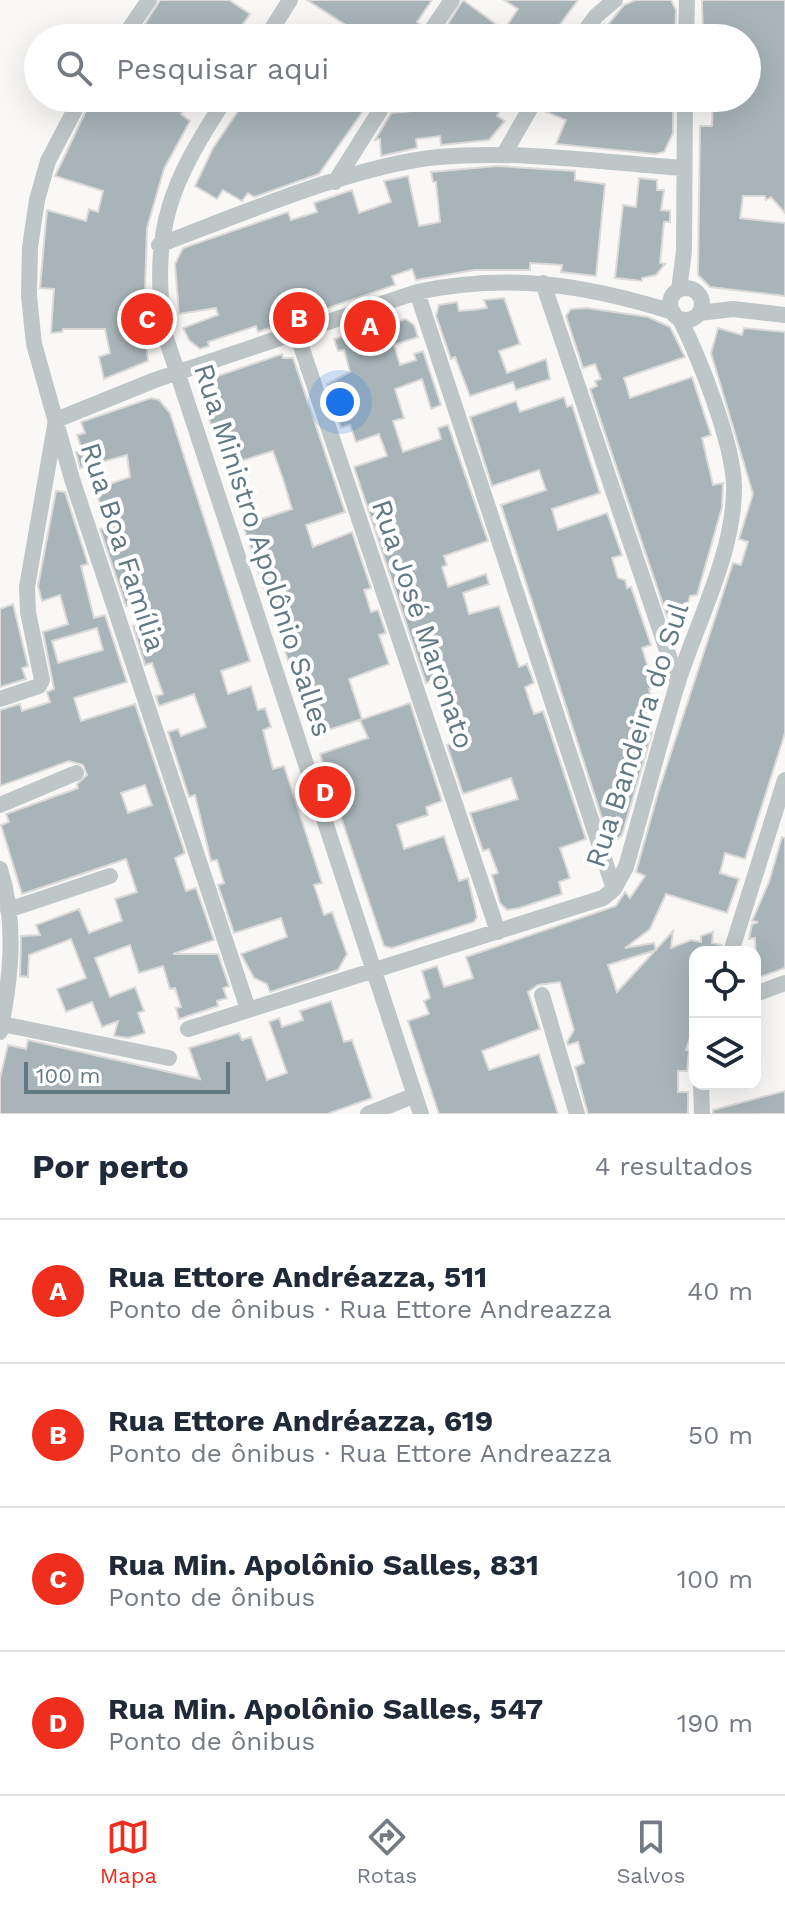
<!DOCTYPE html>
<html lang="pt">
<head>
<meta charset="utf-8">
<style>
  :root { --surface:#fff; --page:#f2f2f3; --text:#1f2937; --muted:#747a83; --line:#e0e1e3; --accent:#f02e1e }
  body { margin:0; font-family:"Work Sans",sans-serif; background:var(--page); color:var(--text) }
  .controls { position:absolute; right:24px; bottom:24px; display:grid; overflow:hidden; border-radius:16px; box-shadow:0 8px 32px #0002 }
  .controls button { width:72px; height:72px; display:grid; place-items:center; padding:0; border:0; border-bottom:2px solid var(--line); background:var(--surface); color:var(--text); font:40px sans-serif }
  .scale { position:absolute; left:24px; bottom:20px; width:206px; box-sizing:border-box; padding-left:8px; border:4px solid #617a83; border-top:0; font-size:22px; line-height:28px; white-space:nowrap; color:#617a83; -webkit-text-stroke:6px #fff; paint-order:stroke }
  .you { position:absolute; left:340px; top:402px; width:28px; height:28px; margin:-20px; border:6px solid #fff; border-radius:50%; background:#1a73e8; box-shadow:0 0 0 12px #1a73e833 }
  .badge { display:grid; place-items:center; width:52px; height:52px; border-radius:50%; background:var(--accent); color:#fff; font-size:26px; font-weight:700 }
  .pin { position:absolute; translate:-50% -50%; border:4px solid #fff; box-shadow:0 2px 8px #0006 }
  .list { margin:0; padding:0; list-style:none }
  h2 { display:flex; justify-content:space-between; align-items:center; height:104px; margin:0; padding:0 32px; font-size:34px }
  h2 small { font-size:26px; font-weight:400; color:var(--muted) }
  .list li { display:grid; grid-template-columns:52px 1fr auto; gap:24px; align-items:center; box-sizing:border-box; height:144px; padding:0 32px; border-top:2px solid var(--line) }
  .list b { display:block; font-size:30px; white-space:nowrap }
  .list p { margin:0; font-size:26px; white-space:nowrap; color:var(--muted) }
  .list em { font-size:26px; font-style:normal; color:var(--muted) }
  .icon { flex:none; width:44px; height:44px; fill:none; stroke:currentColor; stroke-width:2; stroke-linecap:round; stroke-linejoin:round }
  .map { position:relative; flex:none; width:785px; height:1114px; overflow:hidden }
  .search { position:absolute; background:var(--surface); box-shadow:0 8px 32px #0002; left:24px; right:24px; top:24px; height:88px; display:flex; align-items:center; gap:20px; box-sizing:border-box; padding:0 28px; border-radius:44px; color:var(--muted); font-size:30px }
  .sheet { height:680px; background:var(--surface) }
  nav { display:flex; justify-content:space-around; align-items:center; box-sizing:border-box; height:112px; border-top:2px solid var(--line); background:var(--surface); font-size:22px; color:var(--muted) }
  nav a { display:grid; justify-items:center; gap:4px }
  nav .on { color:var(--accent) }
  .map>svg:first-child { display:block }
  .building { fill:#a8b4b8; stroke:#dbdad8; stroke-width:2; fill-rule:evenodd }
  .lines { fill:none; stroke-linecap:round; stroke-linejoin:round }
  .street { stroke:#bec6c8; stroke-width:16 }
  .labels { text-anchor:middle; dominant-baseline:central; stroke-width:8; stroke-linejoin:round; paint-order:stroke }
  .street-label { font-size:28px; fill:#617a83; stroke:#fff }
</style>
</head>
<body>
<div class="map">
<svg width="785" height="1114" viewBox="0 0 785 1114">
  <rect width="100%" height="100%" fill="#f9f8f6"/>
  <path class="building" d="M160 0H229L250 14 233 38H136Z
    M307 0H432L417 22 421 25 413 38H350L355 31Z
    M463 0 504 30 518 9 504 0H578L550 38H482L467 28 460 38H439Z
    M636 0H671L676 10 675 38H594L604 24 607 26 624 5Z
    M702 0H785V213L771 197 766 200 765 196H743L740 218 785 223V296L710 287 698 275 700 126H712L713 98H747V38H703Z
    M92 98H193L181 114 190 121 164 169 147 228 144 320 134 321 139 344 146 341 148 361 104 379 99 357 110 353 105 329H63L62 332 51 333 54 289 40 288 47 210 86 221 89 209 98 212 103 191 55 176Z
    M247 98H291L297 102 300 98H372L319 174 254 197 248 193 242 201 223 190 217 199 195 186 213 148Z
    M449 98H509L497 116 505 121 489 140 441 145 440 136 416 139 417 148 381 156 380 139 375 140 391 113 444 108 434 104Z
    M550 98 564 102 566 98H673V133L664 152 655 154 556 144 566 120 544 111Z
    M497 166 575 171V180L605 184 596 276 561 272 562 265 530 263V270H474L416 280 412 269 392 276 395 285 258 332 256 326 208 342 209 346 200 349 189 340 183 328 218 315 216 308 179 314 175 264 183 248 288 212 291 220 317 212 314 203 352 190 359 213 391 202 384 181 408 176 419 226 440 222 436 182H433L431 172Z
    M639 178 657 180V190H664L661 210 670 211V222H664L660 263 665 264 656 275 642 278V281L615 278 623 205 636 207Z
    M504 298 520 344 499 351 507 373 546 359 550 379 516 390 513 382 470 396 455 357 451 359 436 316 439 305 457 302 459 311 472 310 487 308 484 300Z
    M587 308 648 317 670 327 685 357 624 378 630 398 692 377 711 435 702 438 713 485 723 483 722 507 697 595 690 596 683 623H676L677 646 590 389 597 386 595 381 601 379 595 364 583 368 566 316 571 309Z
    M406 319 414 325 418 337 394 345 400 365 416 360 414 354 423 351 441 405 431 409 422 379 395 389 404 418 393 421 403 452 441 439 438 428 448 425 488 541 444 556 447 565 442 567 448 587 486 574 489 584 463 593 469 614 499 606 519 667 527 664 534 683 525 687 531 706 534 714 543 711 586 839 560 848 570 878 559 882 562 894 519 908 507 910 500 903 492 875 498 873 489 849 483 851 470 813 518 799 511 778 463 794 447 745 455 742 434 680 426 683 354 467 387 456 379 434 356 442 350 425 341 428 327 384 350 372 344 350 338 351 334 339Z
    M718 328 742 335 744 328 785 332V733L745 859 725 853 720 873 739 879 727 913 666 894 650 929 625 948 654 943 656 950 608 965 617 992 673 931 671 948 691 940 701 942V936L713 932 712 943 722 945 720 952H695V1022L686 1050H689L687 1071H678V1092H688V1114H588L575 1067 584 1063 578 1042 568 1045 567 1042 574 1030 560 982 538 985 528 992 540 1029 482 1051 489 1070 539 1054 558 1114H439L408 1021 429 1014 424 1001 430 998 422 971 437 966 444 987 473 978 466 957 616 906 625 892 630 898 645 876 636 872 658 793 733 563 741 565 748 542 739 539 753 494 711 353Z
    M282 354 283 358H293L345 512 306 525 313 547 352 532 371 588 364 590 371 612 378 610 386 633 379 635 389 664 349 679 362 719 313 735 282 642 291 639 285 619 275 622 243 525 292 509 283 479 273 451 224 466 200 391 209 379Z
    M564 397 567 407 572 405 600 493 552 509 558 530 607 513 622 555 612 558 618 578 625 580 627 588 631 587 651 645 642 648 654 688 649 689 653 706 646 707 652 733 622 835 615 841 609 840 501 505 546 490 539 470 492 486 470 417 516 401 520 412Z
    M151 398 159 400 170 413 250 661 221 671 228 694 251 686 258 710 265 708 271 727 263 730 273 769 284 766 322 883 314 885 324 915 332 912 347 954 338 970 270 992 267 984 254 978 241 954 287 937 281 918 234 933 218 885 224 883 217 860 211 861 195 795 189 797 168 732 178 729 181 736 206 727 194 694 159 706 156 696 163 694 152 663 145 665 133 626 145 622 138 602 126 606 100 529 107 527 95 489 130 477 127 455 80 468 76 452 82 450 77 435 85 433 81 422Z
    M56 491 65 492 88 564 81 566 94 618 105 615 127 682 74 698 81 721 135 704 185 853 175 858 186 891 196 888 214 940 173 954H218L229 986 223 988 227 998 217 1001 218 1006 179 1019 176 1008 181 1007 175 988 170 989 163 966 139 973 130 945 95 958 110 997 135 987 144 1011 138 1013 145 1033 128 1038 114 1036 118 1021 102 1027 92 1002 66 1012 57 989 86 978 71 939 29 955 28 977 20 976 21 936 40 935 36 925 79 909 89 933 122 921 115 899 137 892 126 859 22 894 1 825 9 822 6 814 78 788 77 784 87 775 83 765 69 761 0 786V710L20 704 22 711 50 702 47 692 54 689 43 632 68 624 60 595 42 601 38 586ZM97 628 103 650 58 663 52 641ZM145 785 152 805 128 813 121 793Z
    M13 604 28 666 22 668 26 679 0 687V609Z
    M410 703 442 801 426 807 428 815 397 825 404 849 444 836 459 881 468 878 477 917 474 922 392 948 384 946 320 754 368 738 360 720Z
    M782 837 785 838V968L757 978 755 938 749 939 752 924 758 922 752 921 769 882Z
    M331 1001 344 1042 352 1040 372 1098 327 1114H0V1078L8 1045 26 1049 28 1040 200 1079 189 1048 239 1033 242 1040 251 1037 267 1080 287 1073 269 1022 279 1018 282 1027 303 1020 300 1011Z
    M785 1091V1114H713V1110Z"/>
  <g class="lines">
    <path class="street" d="M123 38 149 0
      M266 38 290 0
      M426 38 452 0
      M580 38 596 16 615 0
      M686 38 687 0
      M81 98 48 161 37 200 30 247 29 296 34 344 72 479 248 1009
      M226 98C170 184 151 227 164 332L421 1114
      M504 154 536 98
      M335 182 388 98
      M159 245C239 215 355 165 438 157 519 150 601 162 682 168
      M543 283 678 683
      M670 304a16 16 0 1 1 32 0a16 16 0 1 1-32 0Z
      M679 290 684 251 685 98
      M417 292 614 889
      M699 313 733 309 785 315
      M297 334 498 932
      M0 699 39 686 42 680 28 612 27 587 56 420 155 380 417 292C509 273 583 284 673 312
      M0 805 76 773
      M0 869C17 923 11 978 0 1032
      M8 910 110 876
      M731 952 785 780
      M755 994 785 983
      M542 995 577 1114
      M2 1024 169 1058
      M188 1029 603 898 614 889 626 867C643 807 659 745 677 685 696 624 735 552 734 486 733 442 700 360 680 319
      M701 1084 702 1114
      M368 1114 413 1096"/>
  </g>
  <g class="labels">
    <g class="street-label">
      <text transform="translate(123 547) rotate(72)">Rua Boa Família</text>
      <text transform="translate(263 550) rotate(72)">Rua Ministro Apolônio Salles</text>
      <text transform="translate(423 624) rotate(71)">Rua José Maronato</text>
      <text transform="translate(637 735) rotate(-72)">Rua Bandeira do Sul</text>
    </g>
  </g>
</svg>
<div class="controls">
<button><svg class="icon" aria-label="locate" viewBox="0 0 24 24"><circle cx="12" cy="12" r="6"/><path d="M12 2v4M12 18v4M2 12h4M18 12h4"/></svg></button>
<button><svg class="icon" aria-label="layers" viewBox="0 0 24 24"><path d="M12 4l9 5-9 5-9-5zM3 14l9 5 9-5"/></svg></button>
</div>
<div class="scale">100 m</div>
<div class="you"></div>
<div class="pin badge" style="left:370px;top:326px">A</div>
<div class="pin badge" style="left:299px;top:318px">B</div>
<div class="pin badge" style="left:147px;top:319px">C</div>
<div class="pin badge" style="left:325px;top:792px">D</div>
<div class="search"><svg class="icon" aria-label="search" viewBox="0 0 24 24"><circle cx="10" cy="10" r="6"/><path d="M15 15l6 6"/></svg>Pesquisar aqui</div>
</div>
<section class="sheet">
<h2>Por perto<small>4 resultados</small></h2>
<ul class="list">
<li><span class="badge">A</span><div><b>Rua Ettore Andréazza, 511</b><p>Ponto de ônibus · Rua Ettore Andreazza</p></div><em>40 m</em></li>
<li><span class="badge">B</span><div><b>Rua Ettore Andréazza, 619</b><p>Ponto de ônibus · Rua Ettore Andreazza</p></div><em>50 m</em></li>
<li><span class="badge">C</span><div><b>Rua Min. Apolônio Salles, 831</b><p>Ponto de ônibus</p></div><em>100 m</em></li>
<li><span class="badge">D</span><div><b>Rua Min. Apolônio Salles, 547</b><p>Ponto de ônibus</p></div><em>190 m</em></li>
</ul>
</section>
<nav>
<a class="on"><svg class="icon" aria-label="map" viewBox="0 0 24 24"><path d="M3 6l6-2 6 2 6-2v14l-6 2-6-2-6 2zM9 4v14M15 6v14"/></svg>Mapa</a>
<a><svg class="icon" aria-label="directions" viewBox="0 0 24 24"><path d="M12 3l9 9-9 9-9-9zM9 14v-3h6M13 9l2 2-2 2"/></svg>Rotas</a>
<a><svg class="icon" aria-label="saved" viewBox="0 0 24 24"><path d="M7 4h10v16l-5-4-5 4z"/></svg>Salvos</a>
</nav>
</body>
</html>
